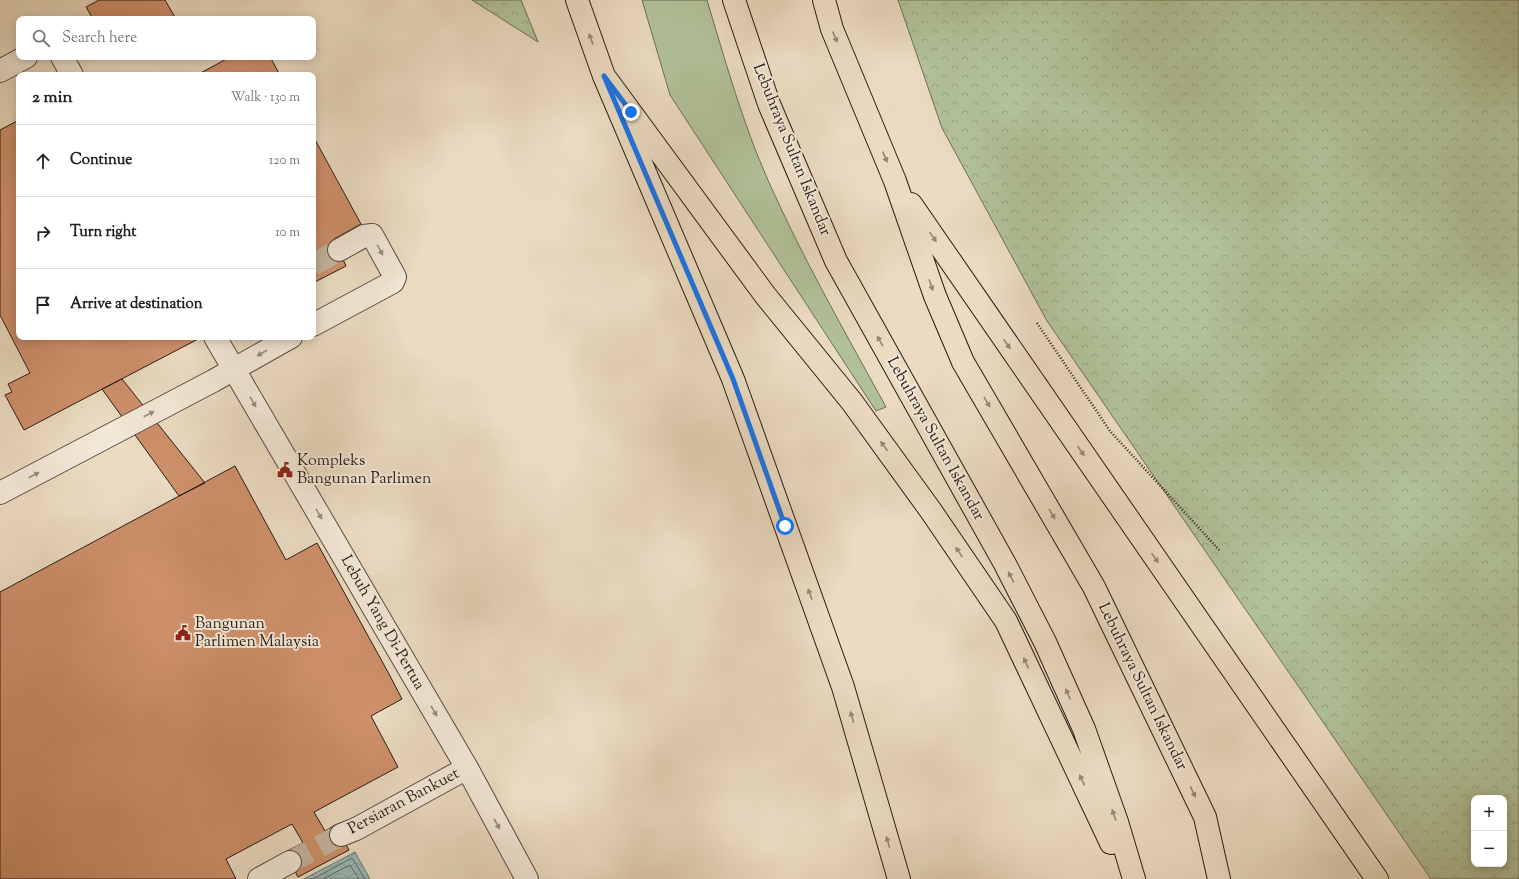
<!DOCTYPE html>
<html lang="en">
<head>
<meta charset="utf-8">
<style>
  :root { --surface:#fff; --page:#f6f6f6; --text:#222; --muted:#767676; --line:#e0e0e0 }
  body { margin:0; font-family:"Sorts Mill Goudy",serif; background:var(--page); color:var(--text) }
  .controls { position:absolute; right:12px; bottom:12px; display:grid; overflow:hidden; border-radius:8px; box-shadow:0 2px 10px #0003 }
  .controls button { width:36px; height:36px; display:grid; place-items:center; padding:0; border:0; border-bottom:1px solid var(--line); background:var(--surface); color:var(--text); font:20px sans-serif }
  .stop { position:absolute; width:12px; height:12px; margin:-9px; border:3px solid #1a73e8; border-radius:50%; background:#fff }
  .stop.end { background:#1a73e8; border-color:#fff; box-shadow:0 1px 4px #0008 }
  .list { margin:0; padding:0; list-style:none }
  h2 { display:flex; justify-content:space-between; align-items:center; height:52px; margin:0; padding:0 16px; font-size:17px }
  h2 small { font-size:13px; font-weight:400; color:var(--muted) }
  .list li { display:grid; grid-template-columns:26px 1fr auto; gap:12px; align-items:center; box-sizing:border-box; height:72px; padding:0 16px; border-top:1px solid var(--line) }
  .list b { display:block; font-size:15px; white-space:nowrap }
  .list em { font-size:13px; font-style:normal; color:var(--muted) }
  .icon { flex:none; width:22px; height:22px; fill:none; stroke:currentColor; stroke-width:2; stroke-linecap:round; stroke-linejoin:round }
  .map { position:relative; flex:none; width:1519px; height:879px; overflow:hidden }
  .search { position:absolute; background:var(--surface); box-shadow:0 2px 10px #0003; left:16px; top:16px; width:300px; height:44px; display:flex; align-items:center; gap:10px; box-sizing:border-box; padding:0 14px; border-radius:8px; color:var(--muted); font-size:15px }
  .panel { position:absolute; background:var(--surface); box-shadow:0 2px 10px #0003; left:16px; top:72px; width:300px; height:268px; border-radius:8px }
  .map>svg:first-child { display:block }
  .grass { fill:#b1c198; stroke:#6c6f57 }
  .forest { fill:url(#forest-crowns); stroke:#6c6f57; fill-rule:evenodd }
  .water { fill:url(#water-waves); stroke:#6b7b78 }
  .lines { fill:none; stroke-linecap:round; stroke-linejoin:round }
  .shore { stroke:#606c68; stroke-width:1 }
  .building { fill:#ce906b; stroke:#271d16 }
  .minor-tunnel { stroke:#c4b59f; stroke-width:22; stroke-dasharray:22 11; stroke-linecap:butt }
  .minor-casing { stroke:#584c41; stroke-width:24 }
  .major-casing { stroke:#271d16; stroke-width:24 }
  .path { stroke:#271d16; stroke-width:2.5; stroke-dasharray:1 2; stroke-linecap:butt }
  .minor { stroke:#f2e8d7; stroke-width:22 }
  .major { stroke:#ebdbc1; stroke-width:22 }
  .oneway { fill:#938674 }
  .oneway2 { fill:#978d80 }
  .route { stroke:#1a73e8; stroke-width:5 }
  .labels { text-anchor:middle; dominant-baseline:central; stroke-width:4; stroke-linejoin:round; paint-order:stroke }
  .street-label { font-size:16px; fill:#271d16; stroke:#f2e8d7 }
  .poi-label { font-size:16px; fill:#271d16; stroke:#f2e8d7; text-anchor:start }
</style>
</head>
<body>
<div class="map">
<svg width="1519" height="879" viewBox="0 0 1519 879">
  <defs>
    <pattern id="forest-crowns" width="20" height="18" patternUnits="userSpaceOnUse"><rect width="20" height="18" fill="#b1c198"/><path d="M2 6a3 3 0 1 1 6 0M12 15a3 3 0 1 1 6 0" fill="none" stroke="#98a582"/></pattern>
    <pattern id="water-waves" width="16" height="10" patternUnits="userSpaceOnUse"><rect width="16" height="10" fill="#99bab9"/><path d="M0 5q4-4 8 0t8 0" fill="none" stroke="#849f9e"/></pattern>
  </defs>
  <rect width="100%" height="100%" fill="#ebdbc1"/>
  <filter id="stains"><feTurbulence type="fractalNoise" baseFrequency=".005" numOctaves="4"/><feColorMatrix values="0 0 0 0 .2 0 0 0 0 .09 0 0 0 0 .02 0 0 0 .5 -.17"/></filter>
  <radialGradient id="worn" r=".72"><stop offset=".6" stop-color="#630" stop-opacity="0"/><stop offset="1" stop-color="#630" stop-opacity=".3"/></radialGradient>
  <path class="grass" d="M642 0H707C725 60 742 121 767 178 802 257 845 332 886 407L876 411 670 95Z"/>
  <path class="forest" d="M472 0H521L538 42Z
    M898 0H1519V879H1431L1047 321 942 128ZM1474 798H1504V864H1474Z"/>
  <path class="water" d="M355 852 370 879H304Z"/>
  <g class="lines">
    <path class="shore" d="M313 879 352 858 365 879
      M323 879 350 865 359 879"/>
  </g>
  <path class="building" d="M99 0H165L176 19H93L86 7Z
    M230 57H270L280 75H197Z
    M19 120V337H202L24 430 5 395 12 392 8 384 30 373 0 315V130Z
    M313 136 361 224 334 239 346 266 313 283Z
    M122 379 205 483 179 496 102 389Z
    M235 466 286 560 317 543 389 674 402 699 371 716 398 767 314 812 325 831 335 825 349 850 298 877 285 852 303 843 292 824 226 859 236 879H0V592Z"/>
  <g class="lines">
    <path class="minor-tunnel" d="M313 265 339 250
      M290 862 341 835"/>
    <defs>
      <path id="minor" d="M62 57 72 75
        M0 71 26 57
        M313 325 393 282 395 277 372 235 364 236 339 250
        M215 337 467 768 527 879
        M0 493 213 381 291 337
        M341 835 356 829 467 768
        M259 879 290 862"/>
      <path id="major" d="M577 0 604 76 733 379 843 687 899 879
        M734 0 769 104 836 261 1005 564 1045 642 1084 729 1117 822 1134 879
        M824 0 832 29 895 181 935 296 963 362 1094 587 1205 817 1219 879
        M604 76 765 295 852 402 931 511 1006 621 1111 843
        M911 204 1377 879"/>
    </defs>
    <use href="#minor" class="minor-casing"/>
    <use href="#major" class="major-casing"/>
    <path class="path" d="M1037 323 1110 431 1220 551"/>
    <use href="#minor" class="minor"/>
    <use href="#major" class="major"/>
  </g>
  <defs><path id="oneway-solid" d="M-6-.8H1V-3.2L6.5 0L1 3.2V.8H-6Z"/></defs>
  <g class="oneway">
    <use href="#oneway-solid" transform="translate(835 37) rotate(67)"/>
    <use href="#oneway-solid" transform="translate(591 39) rotate(-110)"/>
    <use href="#oneway-solid" transform="translate(885 157) rotate(67)"/>
    <use href="#oneway-solid" transform="translate(933 237) rotate(55)"/>
    <use href="#oneway-solid" transform="translate(931 285) rotate(71)"/>
    <use href="#oneway-solid" transform="translate(880 341) rotate(-119)"/>
    <use href="#oneway-solid" transform="translate(1007 344) rotate(55)"/>
    <use href="#oneway-solid" transform="translate(987 402) rotate(60)"/>
    <use href="#oneway-solid" transform="translate(884 446) rotate(-126)"/>
    <use href="#oneway-solid" transform="translate(1081 451) rotate(55)"/>
    <use href="#oneway-solid" transform="translate(1052 514) rotate(60)"/>
    <use href="#oneway-solid" transform="translate(959 552) rotate(-124)"/>
    <use href="#oneway-solid" transform="translate(1155 558) rotate(55)"/>
    <use href="#oneway-solid" transform="translate(1011 577) rotate(-117)"/>
    <use href="#oneway-solid" transform="translate(810 594) rotate(-110)"/>
    <use href="#oneway-solid" transform="translate(1026 663) rotate(-115)"/>
    <use href="#oneway-solid" transform="translate(1068 694) rotate(-114)"/>
    <use href="#oneway-solid" transform="translate(852 717) rotate(-106)"/>
    <use href="#oneway-solid" transform="translate(1082 780) rotate(-115)"/>
    <use href="#oneway-solid" transform="translate(1193 792) rotate(64)"/>
    <use href="#oneway-solid" transform="translate(1114 815) rotate(-109)"/>
    <use href="#oneway-solid" transform="translate(888 842) rotate(-106)"/>
  </g>
  <g class="oneway2">
    <use href="#oneway-solid" transform="translate(380 250) rotate(61)"/>
    <use href="#oneway-solid" transform="translate(262 353) rotate(151)"/>
    <use href="#oneway-solid" transform="translate(253 402) rotate(60)"/>
    <use href="#oneway-solid" transform="translate(149 414) rotate(-28)"/>
    <use href="#oneway-solid" transform="translate(34 475) rotate(-28)"/>
    <use href="#oneway-solid" transform="translate(319 514) rotate(60)"/>
    <use href="#oneway-solid" transform="translate(434 711) rotate(60)"/>
    <use href="#oneway-solid" transform="translate(497 824) rotate(61)"/>
  </g>
  <g class="lines">
    <path class="route" d="M631 112 604 76 733 379 785 526"/>
  </g>
  <defs>
    <symbol id="civic-bare" viewBox="-9 -9 18 18"><path d="M-.6-6.5H3V-4.5H.6V-3L4-1V1h2V6H-6V1h2V-1L-.6-3ZM-1.2 2.5V6h2.4V2.5Z" fill="#8f2418" stroke="#f2e8d7" stroke-width="2.5" paint-order="stroke"/></symbol>
  </defs>
  <g fill-rule="evenodd">
    <use href="#civic-bare" x="274" y="459" width="22" height="22"/>
    <use href="#civic-bare" x="172" y="622" width="22" height="22"/>
  </g>
  <g class="labels">
    <g class="street-label">
      <text transform="translate(791 150) rotate(68)">Lebuhraya Sultan Iskandar</text>
      <text transform="translate(935 439) rotate(61)">Lebuhraya Sultan Iskandar</text>
      <text transform="translate(382 623) rotate(60)">Lebuh Yang Di-Pertua</text>
      <text transform="translate(1142 687) rotate(64)">Lebuhraya Sultan Iskandar</text>
      <text transform="translate(404 802) rotate(-28)">Persiaran Bankuet</text>
    </g>
    <g class="poi-label">
      <text x="297" y="461">Kompleks<tspan x="297" dy="18">Bangunan Parlimen</tspan></text>
      <text x="195" y="624">Bangunan<tspan x="195" dy="18">Parlimen Malaysia</tspan></text>
    </g>
  </g>
  <rect width="100%" height="100%" filter="url(#stains)"/>
  <rect width="100%" height="100%" fill="url(#worn)"/>
</svg>
<div class="controls">
<button>+</button>
<button>−</button>
</div>
<div class="stop" style="left:785px;top:526px"></div>
<div class="stop end" style="left:631px;top:112px"></div>
<div class="search"><svg class="icon" aria-label="search" viewBox="0 0 24 24"><circle cx="10" cy="10" r="6"/><path d="M15 15l6 6"/></svg>Search here</div>
<section class="panel">
<h2>2 min<small>Walk · 130 m</small></h2>
<ul class="list">
<li><svg class="icon" aria-label="ahead" viewBox="0 0 24 24"><path d="M12 20V5M6 11l6-6 6 6"/></svg><div><b>Continue</b></div><em>120 m</em></li>
<li><svg class="icon" aria-label="right" viewBox="0 0 24 24"><path d="M7 20v-9h11M14 6l5 5-5 5"/></svg><div><b>Turn right</b></div><em>10 m</em></li>
<li><svg class="icon" aria-label="arrive" viewBox="0 0 24 24"><path d="M6 21V4h12l-3 4 3 4H6"/></svg><div><b>Arrive at destination</b></div></li>
</ul>
</section>
</div>
</body>
</html>
